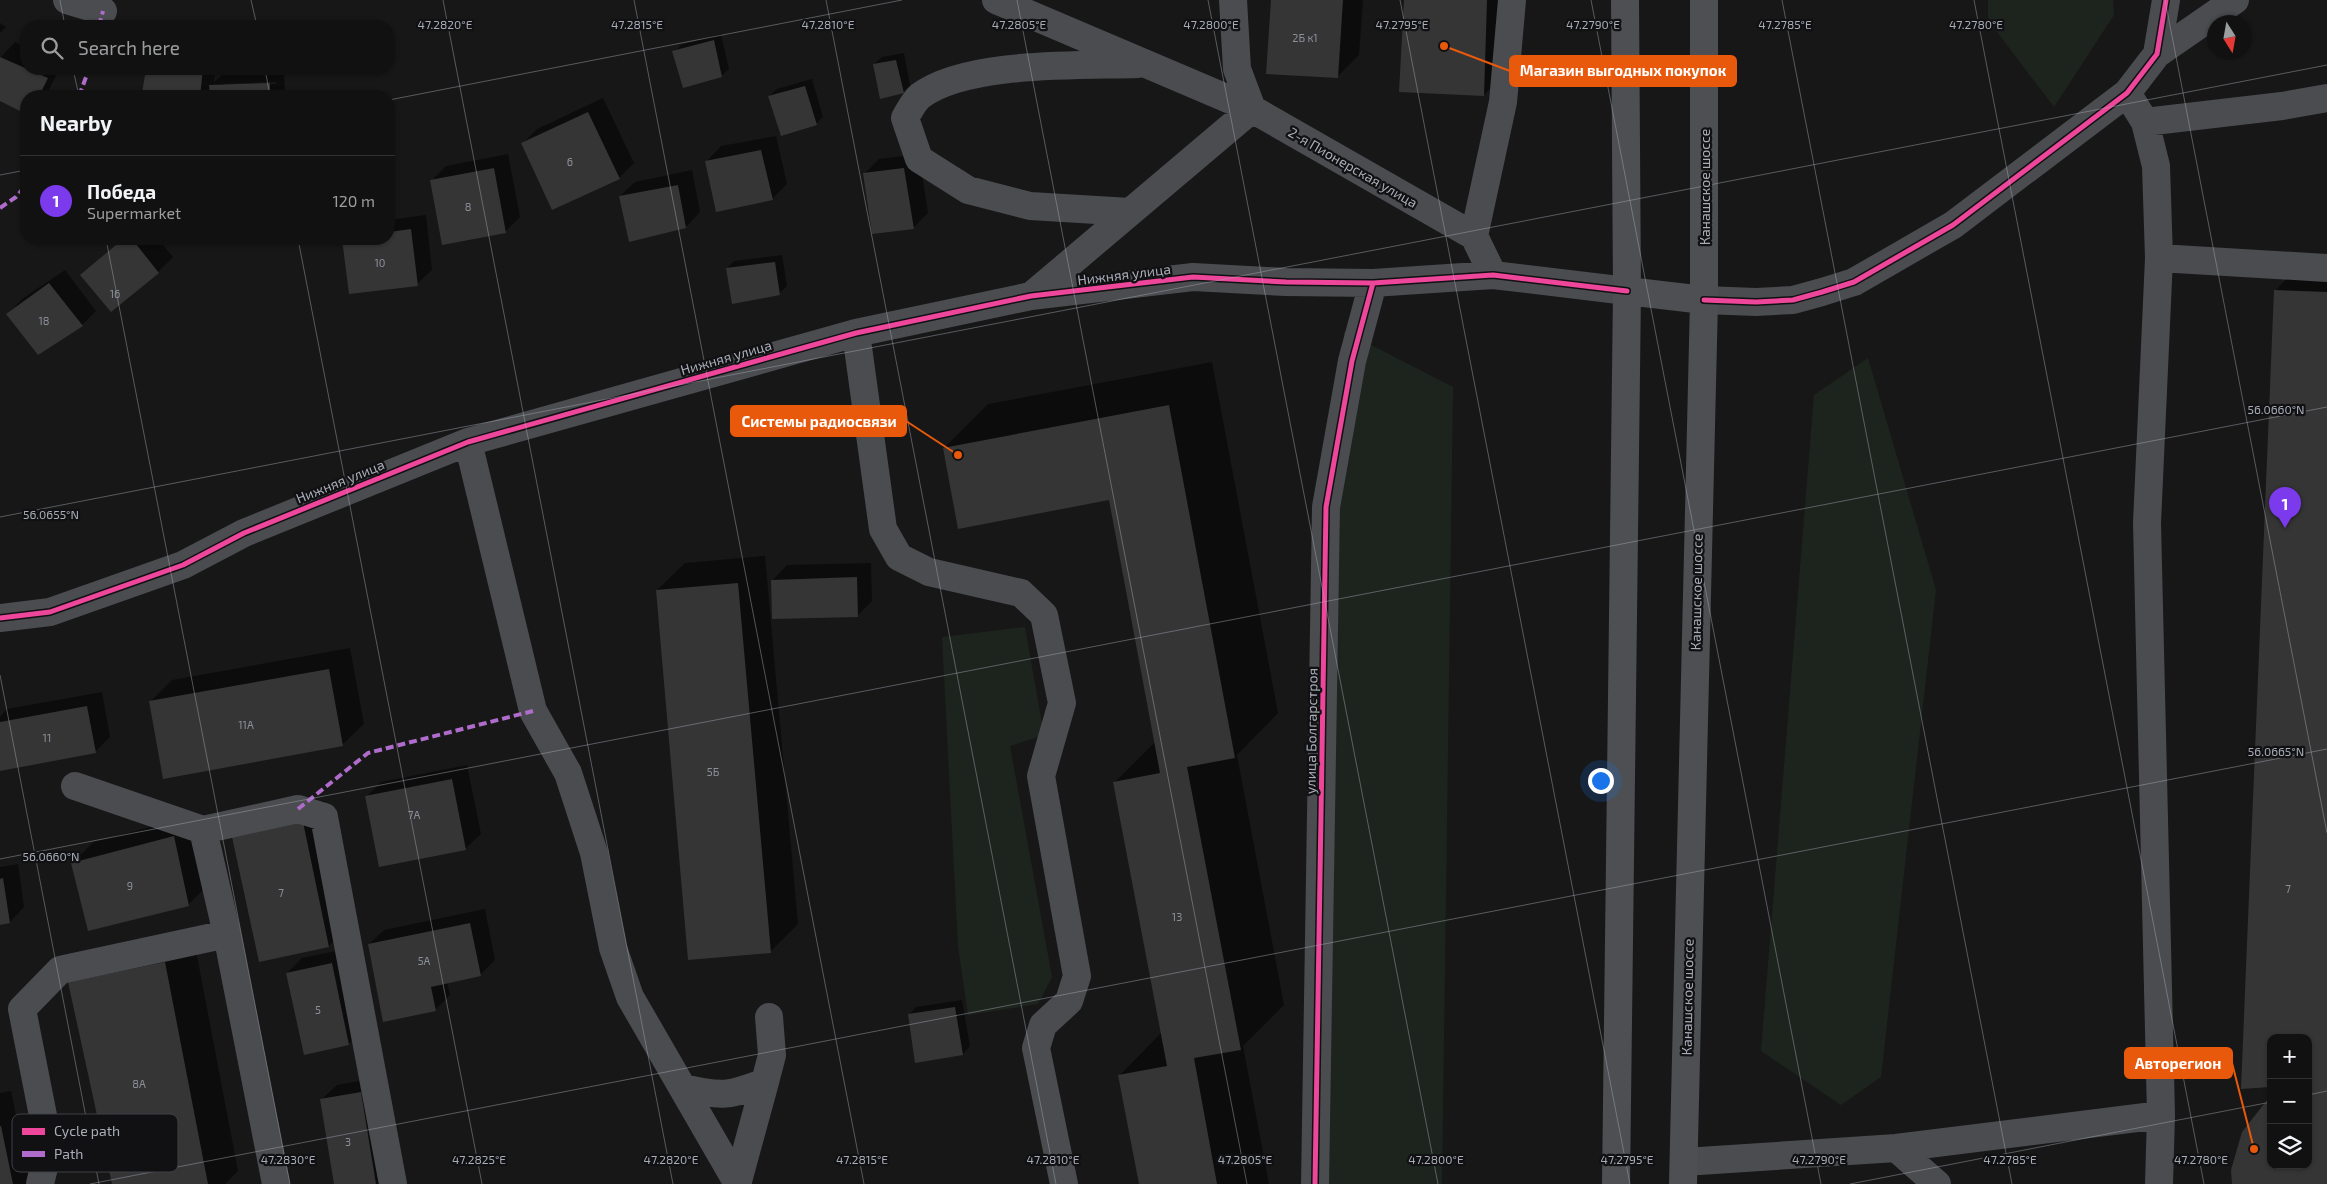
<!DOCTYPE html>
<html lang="en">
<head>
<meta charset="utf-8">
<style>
  :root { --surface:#111; --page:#1a1a1a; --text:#f1f3f6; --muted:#9c9d9f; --line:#303131; --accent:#7c3aed }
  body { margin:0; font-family:"Exo 2",sans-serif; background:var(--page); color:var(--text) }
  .controls { position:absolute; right:15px; bottom:15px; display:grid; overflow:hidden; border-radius:10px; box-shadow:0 1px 4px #0004 }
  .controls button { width:45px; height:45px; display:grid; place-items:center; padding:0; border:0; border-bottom:1px solid var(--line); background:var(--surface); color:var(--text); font:25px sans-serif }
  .compass { position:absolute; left:2207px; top:15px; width:45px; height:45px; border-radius:50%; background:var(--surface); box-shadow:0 1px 4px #0004; rotate:169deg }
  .you { position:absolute; left:1600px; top:780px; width:18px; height:18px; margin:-12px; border:4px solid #fff; border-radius:50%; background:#1a73e8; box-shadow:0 0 0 8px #1a73e833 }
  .badge { display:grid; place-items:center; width:32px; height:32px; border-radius:50%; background:var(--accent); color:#fff; font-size:16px; font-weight:700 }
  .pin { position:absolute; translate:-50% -41px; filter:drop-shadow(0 1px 2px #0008) }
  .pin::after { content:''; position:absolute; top:26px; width:18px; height:15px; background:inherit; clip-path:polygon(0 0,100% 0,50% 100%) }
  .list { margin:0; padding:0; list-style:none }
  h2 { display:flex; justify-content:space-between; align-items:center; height:65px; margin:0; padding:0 20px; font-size:21px }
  h2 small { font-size:16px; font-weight:400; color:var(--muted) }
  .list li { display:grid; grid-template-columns:32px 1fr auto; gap:15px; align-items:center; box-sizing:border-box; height:90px; padding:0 20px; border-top:1px solid var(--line) }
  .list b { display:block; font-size:19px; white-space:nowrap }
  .list p { margin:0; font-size:16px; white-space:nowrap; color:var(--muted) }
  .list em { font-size:16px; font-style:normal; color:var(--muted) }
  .icon { flex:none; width:28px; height:28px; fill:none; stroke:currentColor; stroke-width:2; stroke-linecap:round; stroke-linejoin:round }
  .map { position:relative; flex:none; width:2327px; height:1184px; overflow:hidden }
  .search { position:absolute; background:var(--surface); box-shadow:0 1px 4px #0004; left:20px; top:20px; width:375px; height:55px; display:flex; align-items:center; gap:12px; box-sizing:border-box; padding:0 18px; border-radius:20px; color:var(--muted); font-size:19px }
  .panel { position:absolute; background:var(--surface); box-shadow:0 1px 4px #0004; left:20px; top:90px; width:375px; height:155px; border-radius:20px }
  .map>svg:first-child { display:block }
  .green { fill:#1d241e }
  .shadow { fill:#0007; fill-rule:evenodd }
  .building { fill:#353536 }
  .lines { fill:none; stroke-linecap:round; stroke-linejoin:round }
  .minor { stroke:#4b4c50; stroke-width:28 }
  .major { stroke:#4d4f52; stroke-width:28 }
  .quiet { stroke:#b06ccc; stroke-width:4; stroke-dasharray:8 4; stroke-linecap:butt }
  .cycleway-casing { stroke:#111113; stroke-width:8 }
  .cycleway { stroke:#ed469a; stroke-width:5 }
  .ticks { fill:none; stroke:#a8adb8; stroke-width:1; stroke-opacity:0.45 }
  .labels { text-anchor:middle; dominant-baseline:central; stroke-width:4.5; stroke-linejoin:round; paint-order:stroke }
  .number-label { font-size:11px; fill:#8b8f98 }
  .street-label { font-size:14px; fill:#a8adb8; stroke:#111113 }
  .key { fill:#111113; stroke:#3e4045; stroke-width:1 }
  .key-label { font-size:14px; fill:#a8adb8 }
  .ticks-label { font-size:12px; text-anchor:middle; fill:#a8adb8; stroke:#111113; stroke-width:4.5; stroke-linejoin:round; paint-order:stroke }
  .leader { fill:none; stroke:#e8590c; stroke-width:2 }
  .callout-dot { fill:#e8590c; stroke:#111113; stroke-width:2 }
  .callout { fill:#e8590c; stroke:#e8590c; stroke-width:2 }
  .callout-label { font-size:15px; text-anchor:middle; font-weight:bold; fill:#fff }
</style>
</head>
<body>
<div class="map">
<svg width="2327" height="1184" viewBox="0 0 2327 1184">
  <rect width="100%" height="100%" fill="#171717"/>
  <path class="green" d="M1988 0H2113L2114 15 2054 107 1988 20Z
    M1344 331 1453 387 1442 1184H1324Z
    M1868 358 1936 590 1881 1077 1841 1105 1761 1051 1814 395Z
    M1025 627 1044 735 1010 746 1052 977 1038 1004 968 1015 958 946 942 637Z"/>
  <path class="shadow" d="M1273 0H1363L1359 55 1337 77Z
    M1406 0H1507L1505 73 1484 95Z
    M0 23 6 27 0 33Z
    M721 34 729 69 721 76 674 52 681 45Z
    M15 42 26 47V69H59L46 96H26V112L0 100V58Z
    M904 53 910 85 903 92 874 64 882 57Z
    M148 69H216L214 82 226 71 284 69 285 96H211V88L202 96H175L144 92ZM276 82V84L224 86V84Z
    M812 79 823 117 816 124 769 96 777 89Z
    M603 98 634 163 619 178 523 143 537 129Z
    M776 136 787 184 772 199 707 161 721 146Z
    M508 154 520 217 505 232 432 180 446 166Z
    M919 154 928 213 913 228 864 174 879 159Z
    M692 170 700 212 686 227 620 196 635 182Z
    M426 215 432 270 417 284 350 293 343 239H389V220Z
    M122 239H158L173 257 158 272 82 275Z
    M782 255 787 286 780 293 727 268 734 261Z
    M2296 269 2327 270V1184H2233L2271 1165H2308V1038L2275 291Z
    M65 270 96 311 82 325 8 314 22 299Z
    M1212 362 1278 713 1237 755 1284 1005 1243 1046 1269 1184H1140L1120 1075 1162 1032 1115 782 1156 741 1110 499 944 448 988 404Z
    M765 556 798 924 770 952 657 590 685 563Z
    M871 563 872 601 857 616 773 580 787 565Z
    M350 648 364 724 342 745 150 702 172 680Z
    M102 692 110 737 96 751 0 763V717L7 709Z
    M467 765 481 834 466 848 380 866 366 797 381 782Z
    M324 801 350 924 329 946 259 960 255 816Z
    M195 815 210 883 188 905 72 863 94 842Z
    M18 864 24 907 10 922 0 924V867Z
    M485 909 495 960 480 975 447 982 450 995 435 1010 369 944 384 930Z
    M193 935 238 1171 225 1184H113L70 982Z
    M346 949 363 1029 348 1044 287 973 302 958Z
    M962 1000 970 1046 963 1054 909 1015 916 1007Z
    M376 1078 393 1184H336L322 1099 337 1085Z
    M11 1091 30 1184H0V1093Z"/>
  <path class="building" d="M1271 0H1343L1338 78 1266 74Z
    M1404 0H1487L1484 96 1399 92Z
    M714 40 722 77 683 88 672 51Z
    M0 57 48 78 39 96H26V114L0 101Z
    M896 60 904 93 880 99 873 64Z
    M146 69H203L200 96H166L142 93Z
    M270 83V96H210L209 85Z
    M805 86 817 125 781 136 768 96Z
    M588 112 620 179 552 210 521 143Z
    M761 150 773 200 716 212 705 161Z
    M494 168 506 233 442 245 430 180Z
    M904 168 914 229 872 234 863 173Z
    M678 185 686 228 629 242 619 196Z
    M411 229 418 286 349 294 342 239H389V232Z
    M123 239H132L159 273 111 312 80 275Z
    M775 262 780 295 732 304 726 268Z
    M49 283 83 326 38 355 6 314Z
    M2274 290 2327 292V1184H2232L2231 1170 2242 1132 2271 1095V1165H2308V1038H2271V1087L2241 1089Z
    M1169 405 1235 758 1187 767 1241 1050 1194 1058 1217 1184H1139L1118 1075 1167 1066 1113 782 1160 773 1109 500 958 529 943 448Z
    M857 577 858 617 772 619 771 580Z
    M738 583 771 953 688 960 656 590Z
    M329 669 343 746 163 779 149 701Z
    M87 706 96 753 0 771V722Z
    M452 779 466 850 379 867 365 796Z
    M303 822 329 947 259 962 232 837Z
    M174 836 189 906 88 931 71 863Z
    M3 878 10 923 0 925V879Z
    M470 923 481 976 431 987 436 1011 383 1022 368 944Z
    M165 962 208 1184H112L68 982Z
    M332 963 349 1045 304 1055 286 973Z
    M955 1007 963 1055 915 1063 908 1014Z
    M361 1092 376 1184H334L320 1099Z
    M0 1126H1L13 1184H0Z"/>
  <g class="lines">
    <path class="minor" d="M67 0 103 11
      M996 0 1252 109 1474 236 1493 275
      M2157 54 2235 0
      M2145 122 2282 106 2327 98
      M1130 212 1030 206 968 190 919 159 905 118C909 111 914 101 920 96 966 61 1080 66 1138 64
      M1474 236 1503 102 1512 0
      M2159 258 2327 268
      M1031 296 1252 109 1237 69 1233 0
      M1704 300 1756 302 1793 300 1822 292 1854 282 1953 225 2127 93 2157 54 2166 0
      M856 333 883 529 899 557 929 572 1021 593 1044 615 1062 703 1041 776 1077 976 1069 1001 1043 1025 1036 1048 1064 1184
      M468 442 533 711 568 773 594 853 613 948 630 997 738 1184
      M0 618 50 612 183 565 244 533 468 442 856 333 1031 296 1193 277 1286 282 1373 283 1493 275 1627 291
      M75 786 203 830 298 809 324 817 393 1184
      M203 830 227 934 276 1184
      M765 1082 772 1055 769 1017
      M684 1088C721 1097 730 1096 765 1082L738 1181
      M1896 1148 1937 1184
      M1684 1162 1896 1148 2161 1115 2147 523 2159 258 2156 166 2145 122 2127 93
      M40 1184 49 1146 22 1009 60 970 227 934
      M1315 1184 1326 507 1352 361 1373 283
      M2159 1184 2161 1115"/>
    <path class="major" d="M1627 291 1704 300
      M1616 1184 1627 291 1625 0
      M1683 1184 1704 300V0"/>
    <path class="quiet" d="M99 26 103 11
      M79 96 89 69
      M0 208 16 197 26 185
      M298 809 368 753 533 711"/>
    <defs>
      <path id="cycleway" d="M1704 300 1756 302 1793 300 1822 292 1854 282 1953 225 2127 93 2157 54 2166 0
        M0 618 50 612 183 565 244 533 468 442 856 333 1031 296 1193 277 1286 282 1373 283 1493 275 1627 291
        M1315 1184 1326 507 1352 361 1373 283"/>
    </defs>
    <use href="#cycleway" class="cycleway-casing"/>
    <use href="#cycleway" class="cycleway"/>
  </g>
  <path class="ticks" d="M60 0 65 26M251 0 257 26M443 0 673 1184M634 0 864 1184M826 0 1056 1184M1017 0 1247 1184M1208 0 1438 1184M1400 0 1630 1184M1591 0 1821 1184M1782 0 2012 1184M1974 0 2204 1184M2165 0 2327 833M73 69 79 96M265 69 270 96M389 100 902 0M0 175 26 170M106 239 290 1184M298 239 482 1184M0 517 2327 65M0 675 99 1184M0 859 2327 407M2308 1095 2327 1091M90 1184 2327 749M1850 1184 2271 1102"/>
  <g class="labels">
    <g class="number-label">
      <text x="1305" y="37">2Б к1</text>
      <text x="570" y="161">6</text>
      <text x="468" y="206">8</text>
      <text x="380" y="262">10</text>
      <text x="115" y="293">16</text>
      <text x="44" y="320">18</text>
      <text x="246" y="724">11А</text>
      <text x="47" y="737">11</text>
      <text x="713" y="771">5Б</text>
      <text x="414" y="814">7А</text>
      <text x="130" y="885">9</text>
      <text x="2288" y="888">7</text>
      <text x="281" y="892">7</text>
      <text x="1177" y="916">13</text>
      <text x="424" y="960">5А</text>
      <text x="318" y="1009">5</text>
      <text x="139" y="1083">8А</text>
      <text x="348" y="1141">3</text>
    </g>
    <g class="street-label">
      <text transform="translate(1353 167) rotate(30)">2-я Пионерская улица</text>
      <text transform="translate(1704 187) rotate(-90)">Канашское шоссе</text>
      <text transform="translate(1124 274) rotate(-7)">Нижняя улица</text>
      <text transform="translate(726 357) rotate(-16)">Нижняя улица</text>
      <text transform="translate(340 481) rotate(-22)">Нижняя улица</text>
      <text transform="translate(1696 592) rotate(-89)">Канашское шоссе</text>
      <text transform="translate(1311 731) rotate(-89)">улица Болгарстроя</text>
      <text transform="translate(1687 997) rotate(-89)">Канашское шоссе</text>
    </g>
  </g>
  <rect x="12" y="1114" width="166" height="58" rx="8" class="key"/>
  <rect x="22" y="1128" width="23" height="7" fill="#ed469a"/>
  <rect x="22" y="1151" width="23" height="6" fill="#b06ccc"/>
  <g class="key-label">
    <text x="54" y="1136">Cycle path</text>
    <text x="54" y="1159">Path</text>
  </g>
  <g class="ticks-label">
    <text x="445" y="29">47.2820°E</text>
    <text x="637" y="29">47.2815°E</text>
    <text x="828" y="29">47.2810°E</text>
    <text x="1019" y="29">47.2805°E</text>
    <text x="1211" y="29">47.2800°E</text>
    <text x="1402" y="29">47.2795°E</text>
    <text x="1593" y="29">47.2790°E</text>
    <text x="1785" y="29">47.2785°E</text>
    <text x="1976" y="29">47.2780°E</text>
    <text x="2276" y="414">56.0660°N</text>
    <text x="51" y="519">56.0655°N</text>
    <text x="2276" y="756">56.0665°N</text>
    <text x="51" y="861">56.0660°N</text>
    <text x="288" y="1164">47.2830°E</text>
    <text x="479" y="1164">47.2825°E</text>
    <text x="671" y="1164">47.2820°E</text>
    <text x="862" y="1164">47.2815°E</text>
    <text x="1053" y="1164">47.2810°E</text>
    <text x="1245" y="1164">47.2805°E</text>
    <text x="1436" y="1164">47.2800°E</text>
    <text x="1627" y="1164">47.2795°E</text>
    <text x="1819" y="1164">47.2790°E</text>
    <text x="2010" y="1164">47.2785°E</text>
    <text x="2201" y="1164">47.2780°E</text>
  </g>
  <path class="leader" d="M1444 46L1510 71M958 455L906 421M2254 1149L2232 1063"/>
  <g class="callout-dot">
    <circle cx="1444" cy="46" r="5"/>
    <circle cx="958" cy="455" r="5"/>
    <circle cx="2254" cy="1149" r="5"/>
  </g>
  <g class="callout">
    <rect x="1510" y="56" width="226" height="30" rx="5"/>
    <rect x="731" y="406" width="175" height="30" rx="5"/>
    <rect x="2125" y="1048" width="107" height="30" rx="5"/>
  </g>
  <g class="callout-label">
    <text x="1623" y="76">Магазин выгодных покупок</text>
    <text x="819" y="427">Системы радиосвязи</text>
    <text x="2178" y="1069">Авторегион</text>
  </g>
</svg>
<div class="controls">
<button>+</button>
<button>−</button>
<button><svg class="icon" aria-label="layers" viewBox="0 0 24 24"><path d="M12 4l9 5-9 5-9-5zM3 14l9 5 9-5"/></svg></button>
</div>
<svg class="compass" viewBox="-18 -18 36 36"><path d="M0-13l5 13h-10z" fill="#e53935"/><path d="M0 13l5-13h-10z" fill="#9c9d9f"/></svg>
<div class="you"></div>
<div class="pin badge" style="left:2285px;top:528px">1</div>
<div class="search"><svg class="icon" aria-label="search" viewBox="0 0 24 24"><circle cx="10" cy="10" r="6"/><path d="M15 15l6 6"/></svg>Search here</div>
<section class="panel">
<h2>Nearby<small></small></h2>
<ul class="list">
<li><span class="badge">1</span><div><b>Победа</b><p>Supermarket</p></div><em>120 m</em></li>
</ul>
</section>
</div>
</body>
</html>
